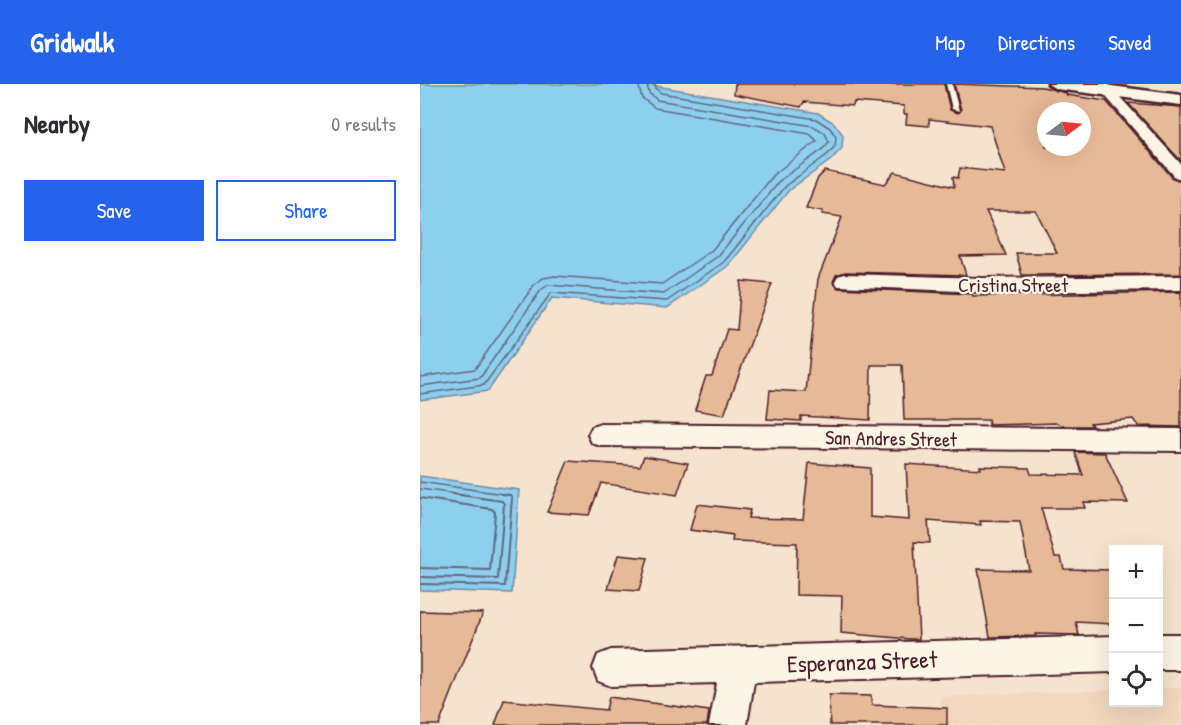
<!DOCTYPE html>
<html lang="en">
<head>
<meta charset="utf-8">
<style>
  :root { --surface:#fff; --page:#f7f7f7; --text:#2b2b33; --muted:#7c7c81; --line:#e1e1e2; --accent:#2563eb }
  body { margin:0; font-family:"Patrick Hand",sans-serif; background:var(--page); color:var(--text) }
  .controls { position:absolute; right:18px; bottom:18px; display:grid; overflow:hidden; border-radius:0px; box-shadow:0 6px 24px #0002 }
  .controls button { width:54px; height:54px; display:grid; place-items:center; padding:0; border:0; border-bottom:2px solid var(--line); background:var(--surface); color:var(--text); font:30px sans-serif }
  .compass { position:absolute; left:617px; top:18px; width:54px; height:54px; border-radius:50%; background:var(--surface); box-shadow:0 6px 24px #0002; rotate:74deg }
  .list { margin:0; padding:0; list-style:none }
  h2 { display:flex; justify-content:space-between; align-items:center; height:78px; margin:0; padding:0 24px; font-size:26px }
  h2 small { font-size:20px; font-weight:400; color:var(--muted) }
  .actions { display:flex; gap:12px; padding:18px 24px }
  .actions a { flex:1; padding:14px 0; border:2px solid var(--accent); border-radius:0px; text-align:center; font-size:21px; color:var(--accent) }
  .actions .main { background:var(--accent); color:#fff }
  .icon { flex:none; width:33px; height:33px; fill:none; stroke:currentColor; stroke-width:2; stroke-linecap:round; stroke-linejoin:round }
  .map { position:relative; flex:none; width:761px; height:641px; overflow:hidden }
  header { display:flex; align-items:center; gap:36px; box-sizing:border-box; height:84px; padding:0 30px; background:var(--accent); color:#fff }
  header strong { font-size:28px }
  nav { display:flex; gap:33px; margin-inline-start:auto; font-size:21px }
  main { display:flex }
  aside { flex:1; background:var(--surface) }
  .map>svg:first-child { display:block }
  .built { fill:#f2d7be }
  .water { fill:#8dcfef; stroke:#7289a1; stroke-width:1.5 }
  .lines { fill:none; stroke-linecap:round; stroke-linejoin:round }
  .shore-far1 { stroke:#656579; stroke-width:1.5 }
  .shore { stroke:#656579; stroke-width:2 }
  .building { fill:#e7ba97; stroke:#4a1f2b; stroke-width:1.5; fill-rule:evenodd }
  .lane-casing { stroke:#4a1f2b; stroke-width:4 }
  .street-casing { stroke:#4a1f2b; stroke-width:4 }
  .secondary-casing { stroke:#4a1f2b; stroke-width:5 }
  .lane { fill:#fcf5e5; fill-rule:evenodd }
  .street { fill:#fcf5e5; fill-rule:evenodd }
  .secondary { fill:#fcf5e5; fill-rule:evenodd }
  .labels { text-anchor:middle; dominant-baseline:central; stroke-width:4.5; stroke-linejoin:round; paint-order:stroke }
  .street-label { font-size:20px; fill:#4a1f2b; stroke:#fcf5e5 }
  .near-street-label { font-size:24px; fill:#4a1f2b; stroke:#fcf5e5 }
</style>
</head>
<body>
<header>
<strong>Gridwalk</strong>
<nav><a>Map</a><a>Directions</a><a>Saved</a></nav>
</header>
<main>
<aside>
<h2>Nearby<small>0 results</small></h2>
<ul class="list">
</ul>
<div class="actions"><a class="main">Save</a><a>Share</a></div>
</aside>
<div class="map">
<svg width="761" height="641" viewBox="0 0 761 641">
  <rect width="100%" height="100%" fill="#f6e3ce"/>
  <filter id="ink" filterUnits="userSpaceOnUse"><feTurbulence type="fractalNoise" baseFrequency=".0167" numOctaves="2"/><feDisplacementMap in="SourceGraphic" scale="12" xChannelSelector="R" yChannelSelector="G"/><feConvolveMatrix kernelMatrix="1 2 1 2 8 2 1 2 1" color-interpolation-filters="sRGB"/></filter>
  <g filter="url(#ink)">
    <path class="built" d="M761 603V641H527L520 613 693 606 694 618H738L739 604Z"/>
    <path class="water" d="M0 0H224L398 29 414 39 423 51 422 64 411 76 369 106 308 182 247 224 132 214 68 307 0 316Z
      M0 392 99 406 92 509 0 506Z"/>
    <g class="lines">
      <path class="shore-far1" d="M0 293 55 285 114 201 123 194 135 192 242 200 292 166 353 91 397 57 390 50 235 24 222 14 218 0
        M0 302 60 294 121 206 128 201 244 210 298 172 359 97 402 66 409 58 405 49 393 42 237 16 229 9 227 0
        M0 310 64 301 131 209 247 217 304 178 365 102 407 71 415 62 416 53 410 44 396 35 241 9 236 5 235 0
        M0 398 90 411
        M0 405 43 411"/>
      <path class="shore" d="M0 414 72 425 75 428 70 486 0 484
        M0 493 78 495 84 420 82 417 33 410
        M0 500 85 502 92 414 90 411 82 410"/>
    </g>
    <path class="building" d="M315 0H524L530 26 538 29 541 26 534 0 623 3 646 9 647 11 686 17 753 94 761 97V190L602 191 596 169H637L616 127H566L586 171 540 172 546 191 425 188 416 191 413 198 418 204 552 210 553 212 761 208V343L718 342 713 335 670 339 672 342H645L636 339 569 341 568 336H484L482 281H451L450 336 381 332V337L347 335 350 306 386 308 398 195 422 133 402 130 403 127 386 124 398 94 405 87 465 100 475 88 534 103 533 93 538 94 540 84 585 89 570 42 509 35V42L486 40 487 30H484V22L434 18 433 22 384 18 381 23 314 10ZM626 27H662V63H626Z
      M708 19 761 23V77Z
      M321 197 352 200 304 331 275 326 286 292H292L307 245 317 246Z
      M655 368 685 369 708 419 663 418 665 424H621L635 473H641L644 485 693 486V540L656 538 659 551 615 550 616 552 570 553 558 485 609 486 600 438 560 437 561 441 508 437 510 459 494 458 499 555H490L421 549 422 512 376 511 377 459 312 457 313 452 270 446 277 420 330 426 328 434 383 435 389 379 450 384V433L489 436 486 380 561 385 560 382 609 384 611 390 663 391Z
      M224 372 268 379 257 411 181 399 169 431 127 428 148 377 220 382Z
      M198 471 228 474 219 507 188 505Z
      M0 527 63 529 19 641H0Z
      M409 611 451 612 452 621 527 624V641H410Z
      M189 613 289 627 287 641H75L84 616 186 626Z"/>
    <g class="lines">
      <defs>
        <path id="lane" d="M526 0H532L539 27 532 25Z"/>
        <path id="street" d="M675 0H688L761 80V95L755 93Z
          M425 190 562 194 761 192V206L562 208 418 202 415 197 418 192Z
          M181 340 761 345V367L181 362 172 359 168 351 172 343Z
          M738 550H761V586H738Z
          M694 552V588L334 598 327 641H289L297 599 191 602 178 597 173 584 178 571 191 566Z"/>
        <path id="secondary" d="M628 0H676L761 11V21L636 5Z"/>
      </defs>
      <use href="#lane" class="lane-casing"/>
      <use href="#street" class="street-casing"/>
      <use href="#secondary" class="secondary-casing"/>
      <use href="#lane" class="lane"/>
      <use href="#street" class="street"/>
      <use href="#secondary" class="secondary"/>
    </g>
  </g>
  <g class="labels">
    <g class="street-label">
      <text x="593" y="200">Cristina Street</text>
      <text transform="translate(471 354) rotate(1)">San Andres Street</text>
    </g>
    <g class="near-street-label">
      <text transform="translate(442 577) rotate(-2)">Esperanza Street</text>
    </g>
  </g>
</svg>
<div class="controls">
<button>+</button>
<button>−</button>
<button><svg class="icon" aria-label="locate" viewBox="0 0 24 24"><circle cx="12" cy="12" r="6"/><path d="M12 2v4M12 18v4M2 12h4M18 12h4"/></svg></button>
</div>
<svg class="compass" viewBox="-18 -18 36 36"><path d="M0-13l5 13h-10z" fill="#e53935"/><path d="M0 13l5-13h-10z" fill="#7c7c81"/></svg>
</div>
</main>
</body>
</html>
